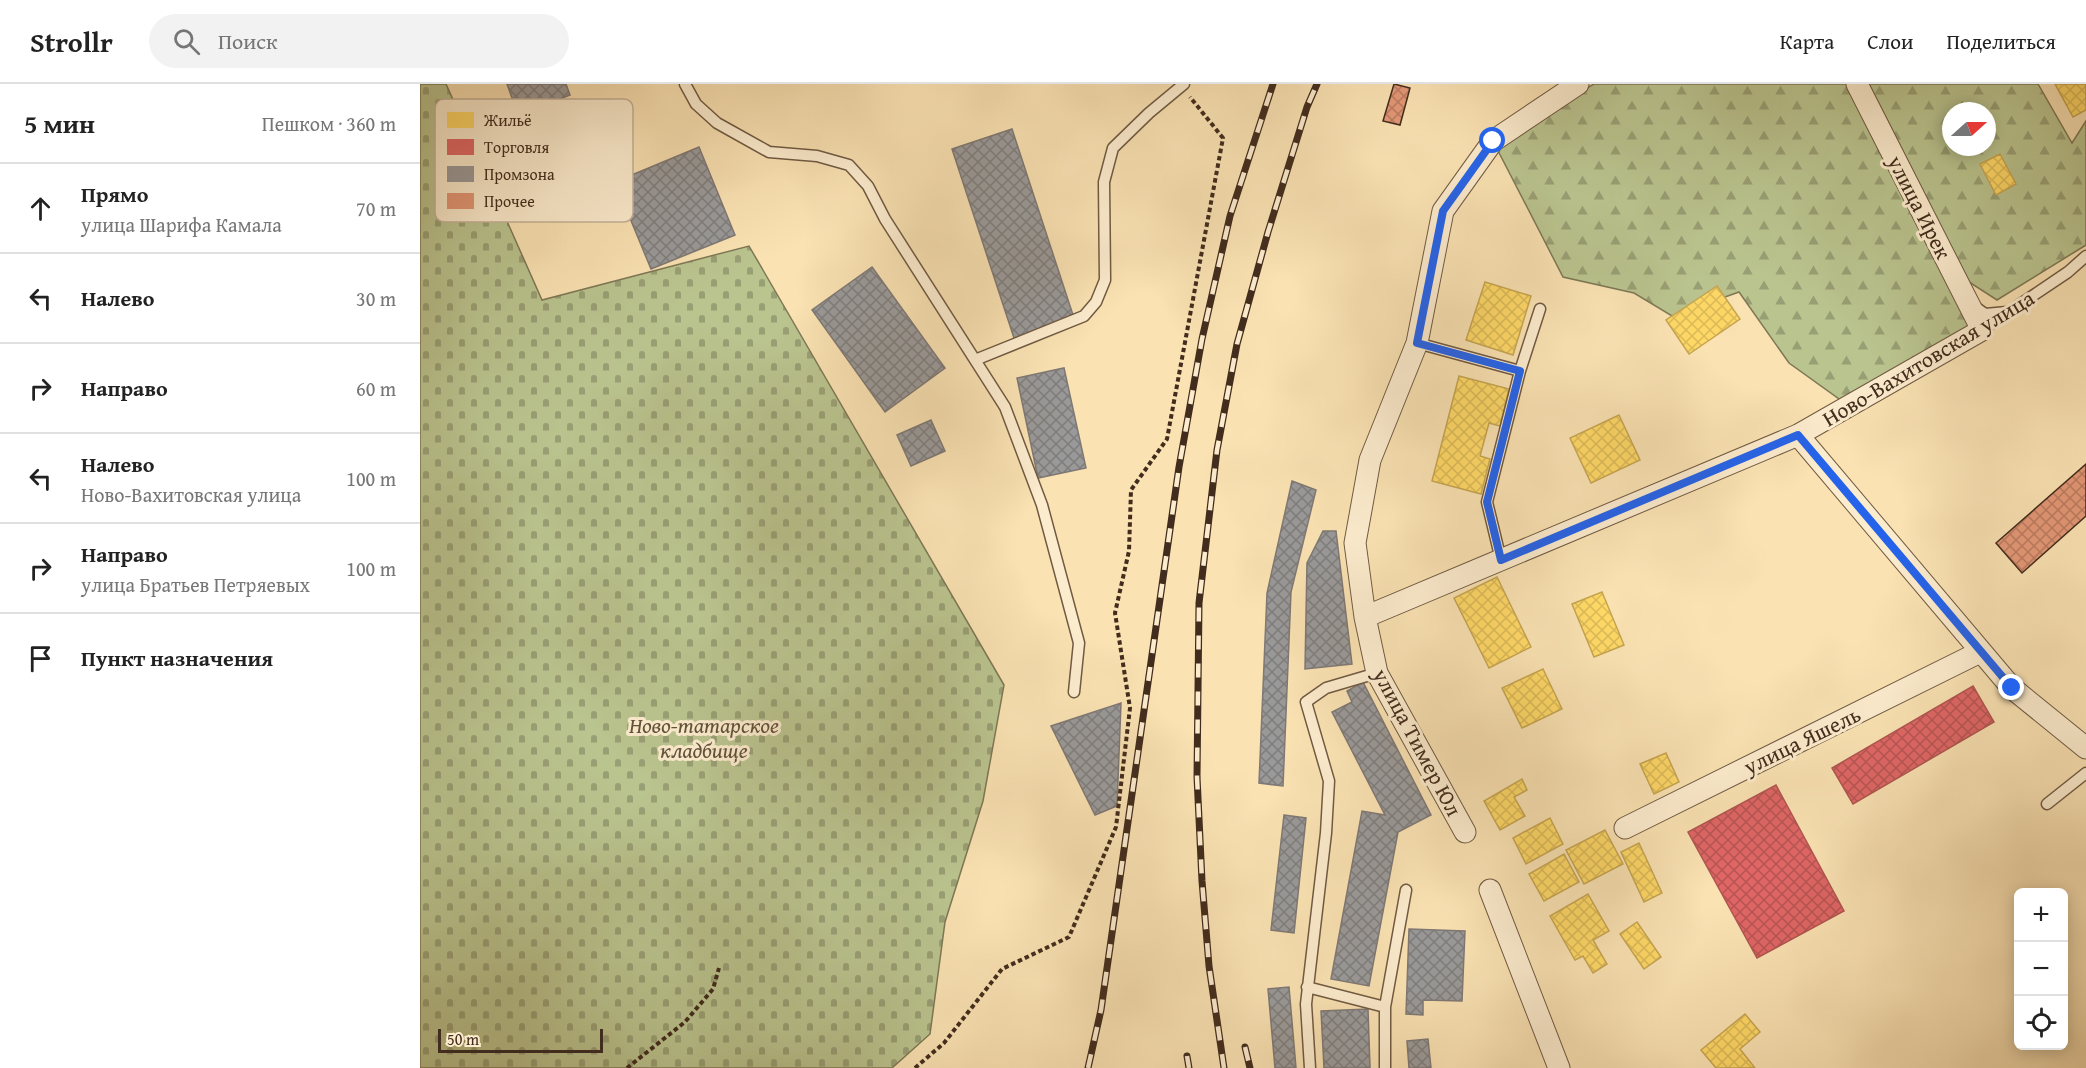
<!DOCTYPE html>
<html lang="ru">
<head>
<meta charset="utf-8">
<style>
  :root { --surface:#fff; --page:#f2f2f2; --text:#222; --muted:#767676; --line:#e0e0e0 }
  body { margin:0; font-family:"Gentium Book Plus",serif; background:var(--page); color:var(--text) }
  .controls { position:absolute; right:18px; bottom:18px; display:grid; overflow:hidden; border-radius:9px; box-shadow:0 3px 15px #0003 }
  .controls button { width:54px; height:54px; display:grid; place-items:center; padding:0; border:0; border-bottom:2px solid var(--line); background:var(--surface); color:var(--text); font:30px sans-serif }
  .compass { position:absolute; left:1522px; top:18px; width:54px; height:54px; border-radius:50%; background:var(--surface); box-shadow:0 3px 15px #0003; rotate:69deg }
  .scale { position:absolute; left:18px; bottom:15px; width:165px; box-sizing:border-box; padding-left:6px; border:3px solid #422c1d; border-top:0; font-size:16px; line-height:21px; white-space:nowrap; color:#422c1d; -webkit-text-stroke:4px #fcecce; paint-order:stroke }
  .stop { position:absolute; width:18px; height:18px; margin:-14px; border:4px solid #2563eb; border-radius:50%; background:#fff }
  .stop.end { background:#2563eb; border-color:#fff; box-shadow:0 2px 6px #0008 }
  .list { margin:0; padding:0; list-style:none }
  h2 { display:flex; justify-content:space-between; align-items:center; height:78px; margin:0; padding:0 24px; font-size:26px }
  h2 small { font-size:20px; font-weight:400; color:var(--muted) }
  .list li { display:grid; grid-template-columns:39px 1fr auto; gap:18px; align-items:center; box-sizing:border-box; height:90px; padding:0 24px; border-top:2px solid var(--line) }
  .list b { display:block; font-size:22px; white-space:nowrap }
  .list p { margin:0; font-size:20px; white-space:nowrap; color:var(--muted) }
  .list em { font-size:20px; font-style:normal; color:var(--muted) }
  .icon { flex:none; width:33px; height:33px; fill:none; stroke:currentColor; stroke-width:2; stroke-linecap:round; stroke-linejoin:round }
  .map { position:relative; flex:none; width:1666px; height:984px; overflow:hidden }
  header { display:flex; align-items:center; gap:36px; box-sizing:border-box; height:84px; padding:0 30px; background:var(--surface); border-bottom:2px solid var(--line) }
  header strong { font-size:28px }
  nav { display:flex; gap:33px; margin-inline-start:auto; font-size:21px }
  .search { width:420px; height:54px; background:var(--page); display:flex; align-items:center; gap:15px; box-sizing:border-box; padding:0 21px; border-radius:33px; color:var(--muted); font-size:22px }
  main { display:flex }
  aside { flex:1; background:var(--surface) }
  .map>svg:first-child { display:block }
  .forest { fill:url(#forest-firs); stroke:#7e7856; stroke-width:1.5; fill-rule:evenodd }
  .cemetery { fill:url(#cemetery-stones); stroke:#7e7856; stroke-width:1.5 }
  .homes { fill:url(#homes-cross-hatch); stroke:#c6a550; stroke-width:1.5 }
  .shops { fill:url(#shops-cross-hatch); stroke:#b15550; stroke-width:1.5 }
  .industry { fill:url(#industry-cross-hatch); stroke:#7f7874; stroke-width:1.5 }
  .building { fill:url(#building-cross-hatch); stroke:#422c1d; stroke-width:1.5 }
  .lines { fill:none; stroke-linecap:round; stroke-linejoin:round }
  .service-casing { stroke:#705a42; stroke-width:13 }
  .minor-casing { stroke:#705a42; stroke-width:23 }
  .path { stroke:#422c1d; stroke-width:4; stroke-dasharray:4.5 3; stroke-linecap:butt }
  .service { stroke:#fcecce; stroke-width:10 }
  .minor { stroke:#fcecce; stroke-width:21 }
  .rail-casing { stroke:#422c1d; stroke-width:7 }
  .rail { stroke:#fcecce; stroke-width:4.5; stroke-dasharray:14; stroke-linecap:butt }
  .route { stroke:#2563eb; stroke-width:8 }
  .labels { text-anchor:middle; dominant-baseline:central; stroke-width:6; stroke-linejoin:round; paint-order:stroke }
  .street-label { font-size:22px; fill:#422c1d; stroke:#fcecce }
  .park-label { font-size:22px; font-style:italic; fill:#60523a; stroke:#fcecce }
  .key { fill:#fcecce; stroke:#c4b299; stroke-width:1.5 }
  .key-label { font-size:16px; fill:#422c1d }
</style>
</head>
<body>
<header>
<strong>Strollr</strong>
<div class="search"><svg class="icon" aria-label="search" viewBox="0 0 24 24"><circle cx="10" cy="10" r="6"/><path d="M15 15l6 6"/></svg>Поиск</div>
<nav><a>Карта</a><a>Слои</a><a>Поделиться</a></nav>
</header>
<main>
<aside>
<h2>5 мин<small>Пешком · 360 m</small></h2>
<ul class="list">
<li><svg class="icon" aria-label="ahead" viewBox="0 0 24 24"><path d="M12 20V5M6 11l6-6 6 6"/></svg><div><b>Прямо</b><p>улица Шарифа Камала</p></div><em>70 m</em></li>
<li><svg class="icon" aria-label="left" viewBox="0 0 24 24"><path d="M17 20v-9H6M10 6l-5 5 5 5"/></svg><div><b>Налево</b></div><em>30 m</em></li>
<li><svg class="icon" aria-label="right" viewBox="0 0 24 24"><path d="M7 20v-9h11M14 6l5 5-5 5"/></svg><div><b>Направо</b></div><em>60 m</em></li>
<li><svg class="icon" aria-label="left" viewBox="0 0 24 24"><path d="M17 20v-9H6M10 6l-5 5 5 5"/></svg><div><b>Налево</b><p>Ново-Вахитовская улица</p></div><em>100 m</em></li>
<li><svg class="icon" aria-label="right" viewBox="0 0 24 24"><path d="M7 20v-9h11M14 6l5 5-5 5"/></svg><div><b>Направо</b><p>улица Братьев Петряевых</p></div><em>100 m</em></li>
<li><svg class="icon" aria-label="arrive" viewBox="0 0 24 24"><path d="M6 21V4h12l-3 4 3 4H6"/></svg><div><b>Пункт назначения</b></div></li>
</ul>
</aside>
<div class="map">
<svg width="1666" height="984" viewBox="0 0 1666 984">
  <defs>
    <pattern id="forest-firs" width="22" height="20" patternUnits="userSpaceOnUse" patternTransform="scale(1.5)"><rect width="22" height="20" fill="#bac48f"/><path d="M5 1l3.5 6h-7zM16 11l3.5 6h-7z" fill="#999f74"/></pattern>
    <pattern id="cemetery-stones" width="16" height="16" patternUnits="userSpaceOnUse" patternTransform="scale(1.5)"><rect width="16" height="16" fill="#bac48f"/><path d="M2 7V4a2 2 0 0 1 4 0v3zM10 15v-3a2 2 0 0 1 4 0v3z" fill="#999f74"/></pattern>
    <pattern id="homes-cross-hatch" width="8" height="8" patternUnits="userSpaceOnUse" patternTransform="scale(1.5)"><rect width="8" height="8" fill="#ffd966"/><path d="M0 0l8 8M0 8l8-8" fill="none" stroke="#dcba58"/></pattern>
    <pattern id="shops-cross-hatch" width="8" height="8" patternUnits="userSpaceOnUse" patternTransform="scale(1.5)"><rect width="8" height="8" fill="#e06666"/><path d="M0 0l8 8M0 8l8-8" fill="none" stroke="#b75453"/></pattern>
    <pattern id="industry-cross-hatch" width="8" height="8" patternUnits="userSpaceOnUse" patternTransform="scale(1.5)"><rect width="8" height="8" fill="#999"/><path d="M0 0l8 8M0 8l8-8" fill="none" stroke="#7e7d7c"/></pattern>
    <pattern id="building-cross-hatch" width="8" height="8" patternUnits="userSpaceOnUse" patternTransform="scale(1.5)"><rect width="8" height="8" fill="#e39776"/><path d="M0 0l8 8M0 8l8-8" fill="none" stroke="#ba7b60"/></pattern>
  </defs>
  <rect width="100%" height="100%" fill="#fae2b3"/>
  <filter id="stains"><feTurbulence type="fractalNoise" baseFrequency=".00333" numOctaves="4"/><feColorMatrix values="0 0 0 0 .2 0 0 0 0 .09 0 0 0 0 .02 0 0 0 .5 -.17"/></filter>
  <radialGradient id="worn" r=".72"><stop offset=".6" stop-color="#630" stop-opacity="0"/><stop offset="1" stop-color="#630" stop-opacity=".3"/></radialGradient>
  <path class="forest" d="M1174 0H1437L1562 246 1429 322 1369 279 1319 208 1252 232 1214 209 1143 193 1073 57Z
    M1449 0H1618L1652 59 1666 37V161L1577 216 1549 198ZM1531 27H1567V63H1531Z"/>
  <path class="cemetery" d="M0 0H26L122 216 329 162 584 601 563 717 525 838 510 950 472 984H0Z"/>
  <path class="homes" d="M1635 0H1666V26L1653 33Z
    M1580 70 1596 100 1576 111 1560 80Z
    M1065 198 1111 212 1093 271 1046 256Z
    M1297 202 1320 235 1269 270 1246 236Z
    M1039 292 1089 305 1080 342 1069 339 1060 372 1070 375 1061 410 1012 397Z
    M1199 331 1220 376 1171 399 1150 354Z
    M1077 493 1111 563 1069 584 1034 514Z
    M1182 508 1204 561 1174 573 1152 520Z
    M1123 585 1142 625 1102 644 1082 604Z
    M1246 669 1259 698 1234 710 1220 680Z
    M1102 695 1107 706 1094 713 1105 732 1080 746 1064 717Z
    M1130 734 1143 760 1106 780 1093 754Z
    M1185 746 1203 780 1164 800 1146 766Z
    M1219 759 1242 809 1224 818 1201 768Z
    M1144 770 1159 798 1124 817 1109 790Z
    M1168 810 1189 847 1173 856 1187 880 1173 889 1163 872 1155 876 1130 832Z
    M1217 838 1241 873 1224 885 1200 850Z
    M1325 930 1340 948 1320 965 1335 984H1296L1281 966Z"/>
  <path class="shops" d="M1553 602 1574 638 1433 720 1412 684Z
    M1356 701 1424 827 1337 874 1268 748Z"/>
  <path class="industry" d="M87 0H146L150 11 98 31Z
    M592 45 654 234 594 254 532 65Z
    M279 63 315 151 231 185 195 98Z
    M452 183 525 284 465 328 392 226Z
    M644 284 666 384 618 394 597 294Z
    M511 336 525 367 491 382 477 351Z
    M872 397 896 406 871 508 863 702 839 699 847 509Z
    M903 447H916L932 580 885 585 887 479Z
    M943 598 1011 731 978 748 949 902 911 895 942 727 965 731 912 628 932 618 927 607Z
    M701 619 697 722 675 731 631 642Z
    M864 731 886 734 874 849 851 846Z
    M989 845 1045 847 1042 917 1003 916V931L986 930Z
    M869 903 876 984H855L848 905Z
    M948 925 950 984H904L901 927Z
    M1008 955 1011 984H989L987 957Z"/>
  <path class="building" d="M974 0 990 4 980 41 963 37Z
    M1666 380V432L1602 489 1576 459Z"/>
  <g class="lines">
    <defs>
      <path id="service" d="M265 0 276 20 297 39 349 68 397 72 429 81 448 102 465 135 585 323 622 421 659 559 654 608
        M1554 222 1565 230 1587 228
        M1562 246 1648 188 1666 172
        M997 259 1100 287
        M555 276 664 232 676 218 685 196 684 98 693 64 729 29 764 0
        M1081 476 1067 418 1100 287 1120 225
        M1627 720 1666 689
        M887 903 965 923
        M890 984 886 920 906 749 909 697 886 618 906 604 957 589
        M965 984V923L986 806"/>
      <path id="minor" d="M1378 351 1592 604 1666 664
        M945 533 1378 351 1562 246 1437 0
        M1205 744 1560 568
        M1045 748 957 589 945 533 935 459 950 376 997 259 1023 127 1073 57 1158 0
        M1070 806 1139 984"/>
    </defs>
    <use href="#service" class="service-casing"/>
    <use href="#minor" class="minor-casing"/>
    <path class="path" d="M207 984 265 938 293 905 299 884
      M495 984 524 959 582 885 649 853 696 743 710 624 695 529 709 467 711 406 747 355 803 54 770 13"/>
    <use href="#service" class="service"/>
    <use href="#minor" class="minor"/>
    <defs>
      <path id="rail" d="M825 963 830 984
        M767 972 769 984
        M668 984 681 926 759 383 782 255 810 132 853 0
        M804 984 789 882 782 797 777 693 779 519 797 366 817 260 848 148 887 23 897 0"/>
    </defs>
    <use href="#rail" class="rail-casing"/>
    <use href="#rail" class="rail"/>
  </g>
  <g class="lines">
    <path class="route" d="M1073 57 1023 127 997 259 1100 287 1067 418 1081 476 1378 351 1592 604"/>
  </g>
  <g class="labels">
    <g class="street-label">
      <text transform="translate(1500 123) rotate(63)">улица Ирек</text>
      <text transform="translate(1508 274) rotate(-31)">Ново-Вахитовская улица</text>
      <text transform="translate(1382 656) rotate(-26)">улица Яшель</text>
      <text transform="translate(998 658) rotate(62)">улица Тимер Юл</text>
    </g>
    <g class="park-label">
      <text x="284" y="641">Ново-татарское<tspan x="284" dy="25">кладбище</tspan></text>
    </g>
  </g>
  <rect x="15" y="15" width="198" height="123" rx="9" class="key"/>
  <rect x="27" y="28" width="27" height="16" fill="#ffd966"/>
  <rect x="27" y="55" width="27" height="16" fill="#e06666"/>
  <rect x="27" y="82" width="27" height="16" fill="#999"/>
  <rect x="27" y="109" width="27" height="16" fill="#e39776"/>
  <g class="key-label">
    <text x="64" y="42">Жильё</text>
    <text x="64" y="69">Торговля</text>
    <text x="64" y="96">Промзона</text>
    <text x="64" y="123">Прочее</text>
  </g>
  <rect width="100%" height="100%" filter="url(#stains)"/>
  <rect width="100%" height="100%" fill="url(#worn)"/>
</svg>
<div class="controls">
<button>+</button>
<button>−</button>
<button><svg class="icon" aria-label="locate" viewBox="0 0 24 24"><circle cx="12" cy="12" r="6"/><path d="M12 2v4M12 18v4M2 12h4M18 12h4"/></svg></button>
</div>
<svg class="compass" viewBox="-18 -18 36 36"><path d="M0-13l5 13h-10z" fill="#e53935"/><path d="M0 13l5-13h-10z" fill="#767676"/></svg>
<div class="scale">50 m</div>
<div class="stop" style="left:1073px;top:57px"></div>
<div class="stop end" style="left:1592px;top:604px"></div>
</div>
</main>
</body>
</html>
